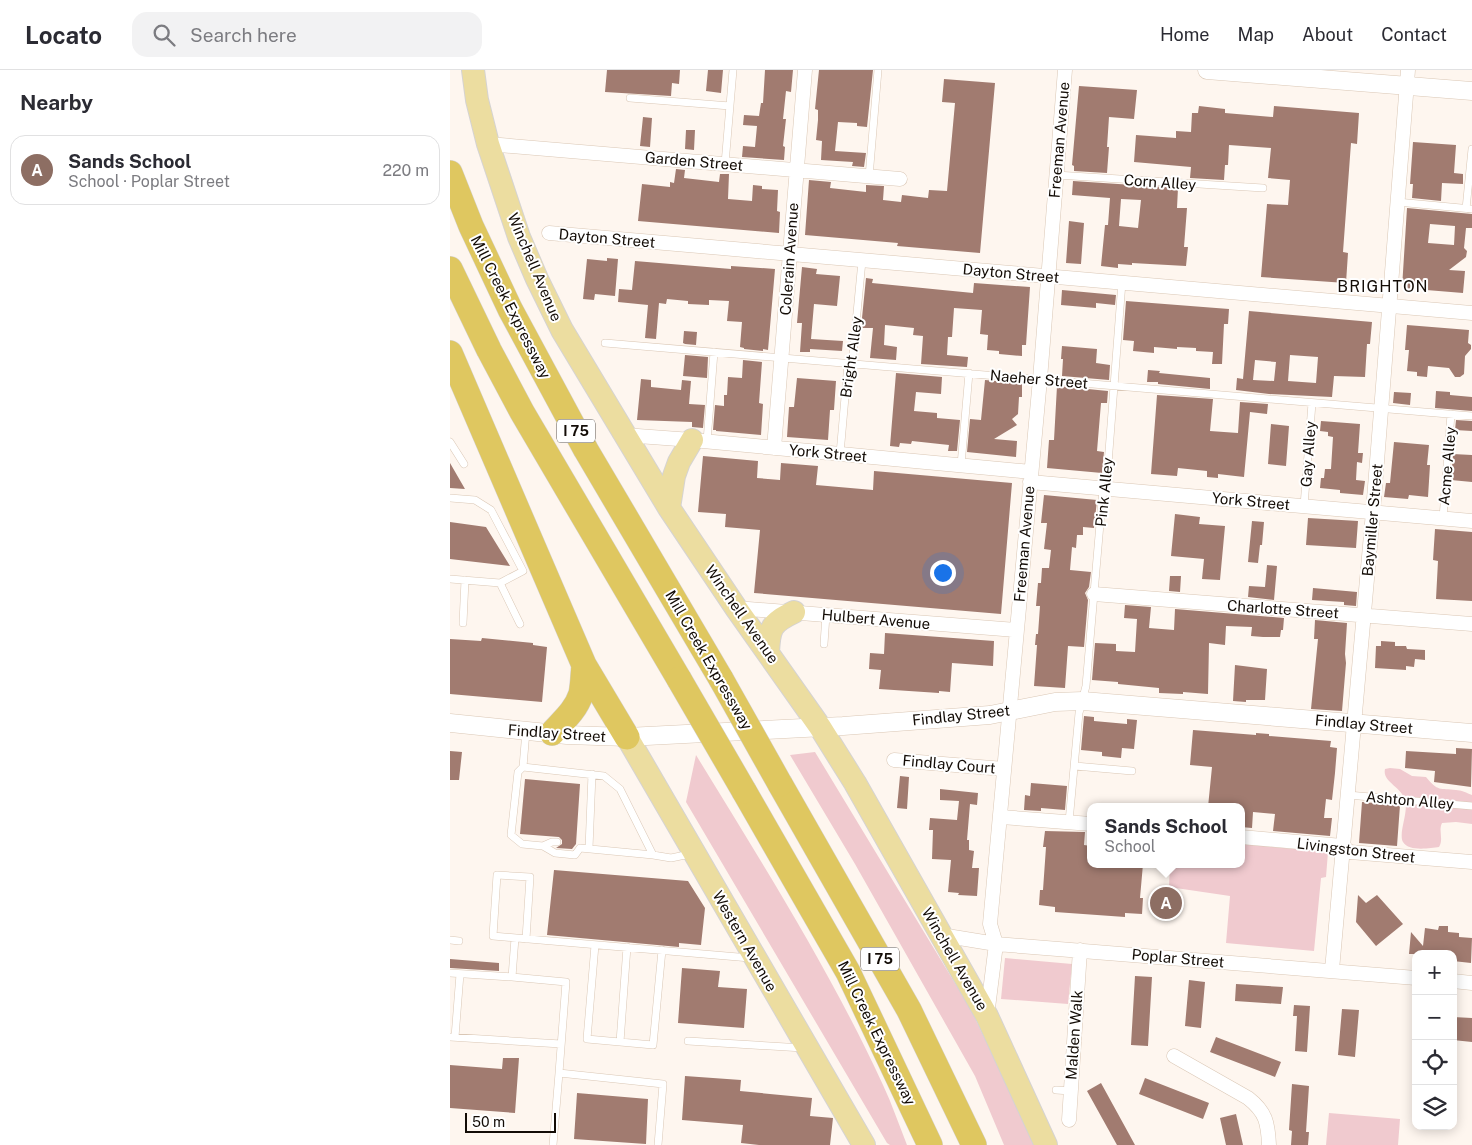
<!DOCTYPE html>
<html lang="en">
<head>
<meta charset="utf-8">
<style>
  :root { --surface:#fff; --page:#f2f2f3; --text:#2b2b33; --muted:#7c7c81; --line:#e1e1e2; --accent:#b45309 }
  body { margin:0; font-family:"Public Sans",sans-serif; background:var(--page); color:var(--text) }
  .controls { position:absolute; right:15px; bottom:15px; display:grid; overflow:hidden; border-radius:10px; box-shadow:0 2px 12px #0003 }
  .controls button { width:45px; height:45px; display:grid; place-items:center; padding:0; border:0; border-bottom:1px solid var(--line); background:var(--surface); color:var(--text); font:25px sans-serif }
  .scale { position:absolute; left:15px; bottom:12px; width:91px; box-sizing:border-box; padding-left:5px; border:2px solid #130c06; border-top:0; font-size:14px; line-height:18px; white-space:nowrap; color:#130c06; -webkit-text-stroke:4px #fff; paint-order:stroke }
  .you { position:absolute; left:492px; top:502px; width:18px; height:18px; margin:-12px; border:4px solid #fff; border-radius:50%; background:#1a73e8; box-shadow:0 0 0 8px #1a73e833 }
  .badge { display:grid; place-items:center; width:32px; height:32px; border-radius:50%; background:var(--accent); color:#fff; font-size:16px; font-weight:700 }
  .pin { position:absolute; translate:-50% -50%; border:2px solid #fff; box-shadow:0 1px 5px #0006 }
  .popup { position:absolute; left:637px; top:733px; width:158px; height:65px; box-sizing:border-box; display:grid; place-content:center; border-radius:10px; background:var(--surface); filter:drop-shadow(0 1px 4px #0005); font-size:16px; white-space:nowrap; color:var(--muted) }
  .popup b { font-size:19px; color:var(--text) }
  .popup::after { content:''; position:absolute; left:50%; top:100%; margin-left:-10px; border:10px solid transparent; border-top-color:var(--surface) }
  .list { margin:0; padding:0; list-style:none }
  h2 { display:flex; justify-content:space-between; align-items:center; height:65px; margin:0; padding:0 20px; font-size:21px }
  h2 small { font-size:16px; font-weight:400; color:var(--muted) }
  .list li { display:grid; grid-template-columns:32px 1fr auto; gap:15px; align-items:center; box-sizing:border-box; height:70px; margin:0 10px 10px; padding:0 10px; border:1px solid var(--line); border-radius:15px }
  .list b { display:block; font-size:19px; white-space:nowrap }
  .list p { margin:0; font-size:16px; white-space:nowrap; color:var(--muted) }
  .list em { font-size:16px; font-style:normal; color:var(--muted) }
  .icon { flex:none; width:28px; height:28px; fill:none; stroke:currentColor; stroke-width:2; stroke-linecap:round; stroke-linejoin:round }
  .map { position:relative; flex:none; width:1022px; height:1075px; overflow:hidden }
  header { display:flex; align-items:center; gap:30px; box-sizing:border-box; height:70px; padding:0 25px; background:var(--surface); border-bottom:1px solid var(--line) }
  header strong { font-size:24px }
  nav { display:flex; gap:28px; margin-inline-start:auto; font-size:18px }
  .search { width:350px; height:45px; background:var(--page); display:flex; align-items:center; gap:12px; box-sizing:border-box; padding:0 18px; border-radius:15px; color:var(--muted); font-size:19px }
  main { display:flex }
  aside { flex:1; background:var(--surface) }
  .map>svg:first-child { display:block }
  .green { fill:#f0cacf }
  .building { fill:#a17b70; fill-rule:evenodd }
  .lines { fill:none; stroke-linecap:round; stroke-linejoin:round }
  .service-casing { stroke:#dac7b5; stroke-width:8 }
  .minor-casing { stroke:#dac7b5; stroke-width:15 }
  .tertiary-casing { stroke:#dac7b5; stroke-width:19 }
  .primary-casing { stroke:#d5d3d2; stroke-width:24 }
  .motorway-casing { stroke:#d5d3d2; stroke-width:26 }
  .service { stroke:#fff; stroke-width:7 }
  .minor { stroke:#fff; stroke-width:14 }
  .tertiary { stroke:#fff; stroke-width:18 }
  .primary { stroke:#ecdda0; stroke-width:22 }
  .motorway { stroke:#dfc760; stroke-width:25 }
  .motorway-bridge-casing { stroke:#d5d3d2; stroke-width:26; stroke-linecap:butt }
  .motorway-bridge { stroke:#dfc760; stroke-width:25 }
  .labels { text-anchor:middle; dominant-baseline:central; stroke-width:4; stroke-linejoin:round; paint-order:stroke }
  .shield { fill:#fff; stroke:#5a5551; stroke-width:1 }
  .shield-label { font-size:14px; font-weight:bold; fill:#130c06 }
  .street-label { font-size:15px; fill:#130c06; stroke:#fff }
  .neighbourhood-label { font-size:16px; letter-spacing:1px; fill:#130c06; stroke:#fff }
</style>
</head>
<body>
<header>
<strong>Locato</strong>
<div class="search"><svg class="icon" aria-label="search" viewBox="0 0 24 24"><circle cx="10" cy="10" r="6"/><path d="M15 15l6 6"/></svg>Search here</div>
<nav><a>Home</a><a>Map</a><a>About</a><a>Contact</a></nav>
</header>
<main>
<aside>
<h2>Nearby<small></small></h2>
<ul class="list">
<li><span class="badge" style="background:#8d6e63">A</span><div><b>Sands School</b><p>School · Poplar Street</p></div><em>220 m</em></li>
</ul>
</aside>
<div class="map">
<svg width="1022" height="1075" viewBox="0 0 1022 1075">
  <rect width="100%" height="100%" fill="#fef6ef"/>
  <path class="green" d="M365 682 520 938 585 1073 583 1075H554L525 1006 405 794 340 685Z
    M246 685C312 793 380 900 433 1015 442 1034 449 1055 457 1075H440L437 1073 236 732Z
    M940 698 950 699 962 706 976 707C988 722 990 718 1006 720 1011 720 1017 723 1022 725V754L1006 752 992 753C988 761 994 769 989 777 980 778 959 782 953 772 948 763 959 742 955 730 951 716 932 712 935 699Z
    M791 774 878 782 876 807 871 808 864 881 776 873 780 826 719 817 720 794H791Z
    M555 888 622 894 618 934 551 929Z
    M879 1043 950 1049 948 1075H876Z"/>
  <path class="building" d="M157 0H230L229 14 222 13 221 26 155 22Z
    M258 0H273L271 23 256 21Z
    M315 0H343L341 22 336 21 333 49H336L333 76 335 77 334 90 292 87 293 76 305 77 307 56 293 55 294 45 309 46 311 33H313Z
    M369 0H423L417 57 407 56V53L388 52 385 81 416 83 414 97 402 96 403 92 371 90 372 71 366 70 368 50V40L365 39Z
    M494 9 545 13 530 183 447 176 448 173 355 165 359 110 381 112 380 118 416 122V115L434 116 433 130 451 132 452 125 478 128 479 120 497 121 505 33 492 32Z
    M629 16 687 20 684 49 659 47 657 77H659L657 103 624 101V96L622 95Z
    M749 36 775 39V43L823 47 824 36 909 43 907 74 901 73 893 182 898 183 896 213 811 207 817 134 838 135 840 110 818 108 821 78 779 75 778 95H775L774 110 740 108 741 97 684 92 686 65 726 68V61L741 62 742 43H748Z
    M193 47 202 48 200 77 190 76Z
    M236 60H245L244 80 235 79Z
    M963 72 1006 75 1004 103 1013 104V114L992 113 991 131 962 128 963 114H960Z
    M226 99 235 100 234 108 269 112 270 104H279L278 129 302 131 303 115 312 116V119L328 120 327 141 330 142 329 163 188 151 192 114 220 117V112L224 113Z
    M623 111 728 118 727 138H737L734 177H738L736 196 682 193V195L668 194V198L651 196 655 155H658L660 128 622 125ZM671 129 691 130 688 158 669 156Z
    M957 138 1022 144V158H1016L1014 178 1017 181 1016 187 999 200 1015 201 1013 223 952 218ZM980 154 1005 156 1004 175 978 173Z
    M619 151 634 153 631 194 616 193Z
    M157 188 168 189 165 226 145 224 144 230 133 229 137 189 157 191Z
    M185 191 281 199V196L325 199 318 280 313 279V281L294 279V278L290 277 292 252 277 251 279 231 259 230V235L238 234V231L217 229 216 234 209 233 206 269 195 268 198 235 168 232 169 219 182 220Z
    M352 197 367 199 366 204 390 206 387 236 364 234 361 269 393 271 392 281 360 279V282H350L352 253H347Z
    M416 208 423 209 422 213 523 223 524 213 580 217 576 275H572V286L549 284V281L537 280 538 265 530 264 532 240 504 238 502 267H498L497 285 518 287 517 297 471 294 473 266 463 265 464 258 435 255 434 275 447 277 446 290 420 288 423 258H411Z
    M612 220 666 225 665 235 646 233V238L611 235Z
    M676 231 779 239 778 254H774L772 294H762L763 282 746 281V278L727 277V279L704 277V283L683 281 684 271 673 270Z
    M799 241 922 252 920 274H917L915 307 884 306 882 327 819 324 786 320 787 308 793 309ZM840 285 868 287 866 313 838 311ZM805 290 826 292 824 311 803 310Z
    M957 255 1019 260 1018 273 1021 275V279L1015 286 1014 304 1010 307H1005L999 298 978 296 977 307 967 306V302L957 301 959 280H955Z
    M234 261 247 262 246 275 235 274 233 273Z
    M612 276 647 279 646 293 660 295 659 310 612 306 613 289H611Z
    M235 285 258 287 257 308 233 306Z
    M293 290 312 292 309 333 313 334 311 365 266 361V360H263L265 335 274 336V325H277L278 307 292 308Z
    M698 300 710 301 709 303 760 308V319L708 314V312H697Z
    M446 303 492 307 491 324 466 322 464 341 487 343V348L510 350 507 381H498L499 375 462 371 461 374 450 373 449 377 440 376Z
    M347 308 386 311 384 340H380L378 370 337 367 339 337H344Z
    M191 309 201 310V317L231 320 232 310 241 311 239 334 255 335 253 358 242 357V352L187 350Z
    M535 310 572 313V327H569L568 344 562 349 567 355 544 369 567 371 566 387 517 382 520 349 531 350Z
    M607 316 658 321 657 333H651L647 381 654 382 652 403 597 398 599 370H604Z
    M986 321 1000 322V325L1022 327V341L985 338Z
    M944 322 961 323 960 335 943 333Z
    M707 325 763 329 760 361 788 363 790 332 818 334 817 344 800 342 794 407 768 404V408L757 407V401L728 398 727 406 701 404Z
    M1006 350 1022 351V361L1005 360Z
    M871 351 910 354 908 383H913L912 393 907 392 906 410 915 411 913 425 890 423V420L870 418 871 408H874L875 399H881L883 367 878 366V362L870 361Z
    M821 354 839 356 836 396 818 394Z
    M944 372 979 375 977 395H980L978 427 959 425 958 429 934 427 936 413H940Z
    M1003 384 1022 385V412L1001 410Z
    M253 386 308 391 307 408 330 410 331 393 368 396 366 415 423 420 424 401 562 413 551 544 304 523 310 460 275 457 276 444 248 442Z
    M0 393 15 419 0 418Z
    M594 425 647 430 644 458 633 457V465H627L626 478 622 477 620 500 641 502 639 517 635 523 638 530 634 577 618 576 615 618 584 616 587 575H585L586 564H588L590 536H586L588 513H591L592 498H599L601 480 594 479 597 453H591Z
    M725 444 750 447 749 454 775 456 770 510 752 509 754 489 721 486Z
    M858 448 908 451 906 478 856 475Z
    M802 451 814 452 812 475H810L808 493 798 492Z
    M0 452 36 457 60 496 0 489Z
    M985 459 1022 462V531L986 529 988 491 983 490Z
    M817 495 827 496 824 530 798 527 799 516 815 517Z
    M720 506H731L730 522 719 521Z
    M863 518 907 522 906 536 894 535V532L862 530Z
    M675 535 701 537 699 558 724 560 725 539 834 548 833 560H831L830 567H813L801 566 802 557 776 556 775 575 759 573 758 624 733 622V624L709 623V618L668 614V612L642 610 645 573 666 574V581L685 582 687 549 674 548Z
    M865 550 897 553 895 584 896 593 892 641 861 639 868 569H864Z
    M435 563 544 571 543 596 502 593 500 622 489 621V623L429 619 431 600 419 599 420 583 434 584Z
    M32 568 83 573V575L97 577 92 632 0 624V569L31 571Z
    M931 571 945 572V576H956L957 579 975 580V590L965 589 964 597 956 596V600L925 598 926 576H931Z
    M785 595 817 599 815 630H796V632L783 631Z
    M634 646 644 647V651L677 654V649L687 650 684 679 672 678 671 688 652 686V682L631 680Z
    M743 660 806 665V663L819 664V666L881 671 880 677 887 678 885 703 882 730 876 729 874 748H882L880 766 823 761 825 744 803 742 802 758 791 757V737H758L762 697 740 695Z
    M1006 678 1022 679 1021 717 984 712 985 701 955 698 956 681 1006 684Z
    M0 681 12 682 9 710H0Z
    M450 706 459 707 457 739 447 738Z
    M75 709 130 714 126 774 122 779 106 778 112 774V770L109 767 70 764Z
    M581 713 617 716 615 740 591 738V741L574 740 575 725 580 726Z
    M490 719 528 723 527 735 520 734 517 770H519V780L524 781 522 798H529L527 826 508 825 509 823 498 822 501 790 482 789 483 760H479L480 748 507 750 509 731 490 730Z
    M912 732 950 735 947 776 909 773Z
    M595 761 635 762 634 775 641 776V794H693L690 828H693L692 844 675 843V847L605 842V837L589 835 590 820H593L596 777H593Z
    M104 800 238 811 255 838 251 875 229 873V877L97 865Z
    M908 825 916 833 927 825 953 854 926 876 906 852Z
    M989 856H998V862L1009 863V867L1022 868 1021 893 1003 891V884H959L961 862 973 876 975 858 988 860Z
    M0 889 49 893V901L0 898Z
    M232 898 270 901 268 917 297 919 294 958 228 953Z
    M685 906 702 907 698 976 681 975Z
    M739 910 755 912 751 958 735 956Z
    M786 914 833 917 831 934 785 931Z
    M844 935 860 936 857 982 845 981 847 946H843Z
    M892 939 909 940 905 987 888 985Z
    M1003 947 1022 948V972L1003 970Z
    M766 967 831 992 825 1007 760 982Z
    M53 988H69L65 1043 0 1038V995L52 999Z
    M235 1006 291 1010 290 1021 362 1028 360 1046 383 1048 380 1075H309L291 1073 293 1055 232 1050Z
    M695 1008 759 1033 753 1049 689 1024Z
    M651 1013 679 1064 685 1075H667L637 1021Z
    M842 1014 859 1016 856 1062H859L858 1075H841L842 1061 839 1060Z
    M127 1023 198 1029 196 1074 124 1069Z
    M786 1044 793 1075H776L770 1048Z"/>
  <g class="lines">
    <defs>
      <path id="service" d="M180 28 280 36
        M275 94 283 0
        M606 105 813 118
        M419 107 428 0
        M947 132 1022 139
        M1016 139 1022 79
        M155 273 1022 346
        M257 371 264 282
        M0 372 14 394
        M390 384 398 293 403 284 412 191
        M511 395 519 303
        M0 428 25 430 41 440 73 501 50 513 0 509
        M854 436 862 333
        M993 448 1001 344
        M50 513 70 554
        M13 553 15 510
        M374 574 376 545
        M76 661 73 697 154 706 170 719 203 785 221 788 240 784
        M625 696 682 701
        M73 697 68 702 61 765 72 774 93 776 105 783 125 785 130 778 203 785
        M898 725 1022 736
        M619 752 629 643 636 616 653 419 657 407 672 212
        M93 776 102 772H107
        M139 778 142 704
        M65 868 62 907 116 912 109 1003
        M76 869 80 807 47 805 43 866 300 888
        M0 870 9 871
        M145 875 137 969 203 975 212 880
        M0 903 62 907
        M0 967 111 974
        M5 967 10 904
        M238 971 353 978
        M170 972 177 877
        M606 1020 621 1021
        M103 1075 109 1003 213 1014 208 1075"/>
      <path id="minor" d="M38 74 450 109
        M99 163C407 191 714 215 1022 243
        M174 365 242 370 581 402
        M324 378 355 0
        M580 412 1022 451
        M644 524 1022 554
        M286 538 566 560
        M444 690 554 699
        M551 747 641 754
        M791 767 892 776 900 782 1022 792
        M491 865 546 874 966 908
        M882 900 923 442 958 0
        M1003 911 1022 913
        M537 946 546 874 540 854 590 309 615 0
        M724 986 798 1028C816 1042 818 1053 819 1075
        M619 1050 630 880"/>
      <path id="tertiary" d="M757 0 1022 21
        M0 653 117 665 177 667 393 656 540 645 605 632 633 631 1022 663"/>
      <path id="primary" d="M23 0 27 30 38 74 69 167 87 209 112 260 219 438 286 538 370 657 405 713 537 946 596 1075
        M219 438 224 406 229 392 242 370
        M318 583C319 558 321 553 344 542
        M177 667 414 1075"/>
      <path id="motorway" d="M0 103 21 156 60 239 136 380 271 609
        M0 199 39 280 72 342 229 609
        M0 283 134 595 177 667
        M102 663C113 651 126 640 131 624 133 615 133 604 134 595
        M330 714 459 940 524 1075
        M294 721 398 902 480 1075"/>
    </defs>
    <use href="#service" class="service-casing"/>
    <use href="#minor" class="minor-casing"/>
    <use href="#tertiary" class="tertiary-casing"/>
    <use href="#primary" class="primary-casing"/>
    <use href="#motorway" class="motorway-casing"/>
    <use href="#service" class="service"/>
    <use href="#minor" class="minor"/>
    <use href="#tertiary" class="tertiary"/>
    <use href="#primary" class="primary"/>
    <use href="#motorway" class="motorway"/>
    <defs>
      <path id="motorway-bridge" d="M229 609 294 721
        M271 609 330 714"/>
    </defs>
    <use href="#motorway-bridge" class="motorway-bridge-casing"/>
    <use href="#motorway-bridge" class="motorway-bridge"/>
  </g>
  <g class="labels">
    <g class="shield">
      <rect x="107" y="349.5" width="38" height="23" rx="4"/>
      <rect x="411" y="877.5" width="38" height="23" rx="4"/>
    </g>
    <g class="shield-label">
      <text x="126" y="361">I 75</text>
      <text x="430" y="889">I 75</text>
    </g>
    <g class="street-label">
      <text transform="translate(609 70) rotate(-85)">Freeman Avenue</text>
      <text transform="translate(244 91) rotate(5)">Garden Street</text>
      <text transform="translate(710 112) rotate(4)">Corn Alley</text>
      <text transform="translate(157 168) rotate(5)">Dayton Street</text>
      <text transform="translate(339 189) rotate(-86)">Colerain Avenue</text>
      <text transform="translate(85 197) rotate(67)">Winchell Avenue</text>
      <text transform="translate(561 203) rotate(5)">Dayton Street</text>
      <text transform="translate(61 237) rotate(63)">Mill Creek Expressway</text>
      <text transform="translate(401 287) rotate(-82)">Bright Alley</text>
      <text transform="translate(589 309) rotate(5)">Naeher Street</text>
      <text transform="translate(378 383) rotate(5)">York Street</text>
      <text transform="translate(858 384) rotate(-86)">Gay Alley</text>
      <text transform="translate(997 396) rotate(-85)">Acme Alley</text>
      <text transform="translate(654 422) rotate(-84)">Pink Alley</text>
      <text transform="translate(801 431) rotate(5)">York Street</text>
      <text transform="translate(922 450) rotate(-85)">Baymiller Street</text>
      <text transform="translate(574 474) rotate(-85)">Freeman Avenue</text>
      <text transform="translate(833 539) rotate(4)">Charlotte Street</text>
      <text transform="translate(292 544) rotate(55)">Winchell Avenue</text>
      <text transform="translate(426 549) rotate(5)">Hulbert Avenue</text>
      <text transform="translate(259 590) rotate(60)">Mill Creek Expressway</text>
      <text transform="translate(511 645) rotate(-6)">Findlay Street</text>
      <text transform="translate(914 654) rotate(5)">Findlay Street</text>
      <text transform="translate(107 663) rotate(4)">Findlay Street</text>
      <text transform="translate(499 694) rotate(5)">Findlay Court</text>
      <text transform="translate(960 730) rotate(5)">Ashton Alley</text>
      <text transform="translate(906 780) rotate(7)">Livingston Street</text>
      <text transform="translate(295 871) rotate(60)">Western Avenue</text>
      <text transform="translate(728 888) rotate(5)">Poplar Street</text>
      <text transform="translate(505 889) rotate(60)">Winchell Avenue</text>
      <text transform="translate(427 963) rotate(64)">Mill Creek Expressway</text>
      <text transform="translate(624 965) rotate(-86)">Malden Walk</text>
    </g>
    <g class="neighbourhood-label">
      <text x="933" y="216">BRIGHTON</text>
    </g>
  </g>
</svg>
<div class="controls">
<button>+</button>
<button>−</button>
<button><svg class="icon" aria-label="locate" viewBox="0 0 24 24"><circle cx="12" cy="12" r="6"/><path d="M12 2v4M12 18v4M2 12h4M18 12h4"/></svg></button>
<button><svg class="icon" aria-label="layers" viewBox="0 0 24 24"><path d="M12 4l9 5-9 5-9-5zM3 14l9 5 9-5"/></svg></button>
</div>
<div class="scale">50 m</div>
<div class="you"></div>
<div class="pin badge" style="left:716px;top:833px;background:#8d6e63">A</div>
<div class="popup"><b>Sands School</b>School</div>
</div>
</main>
</body>
</html>
